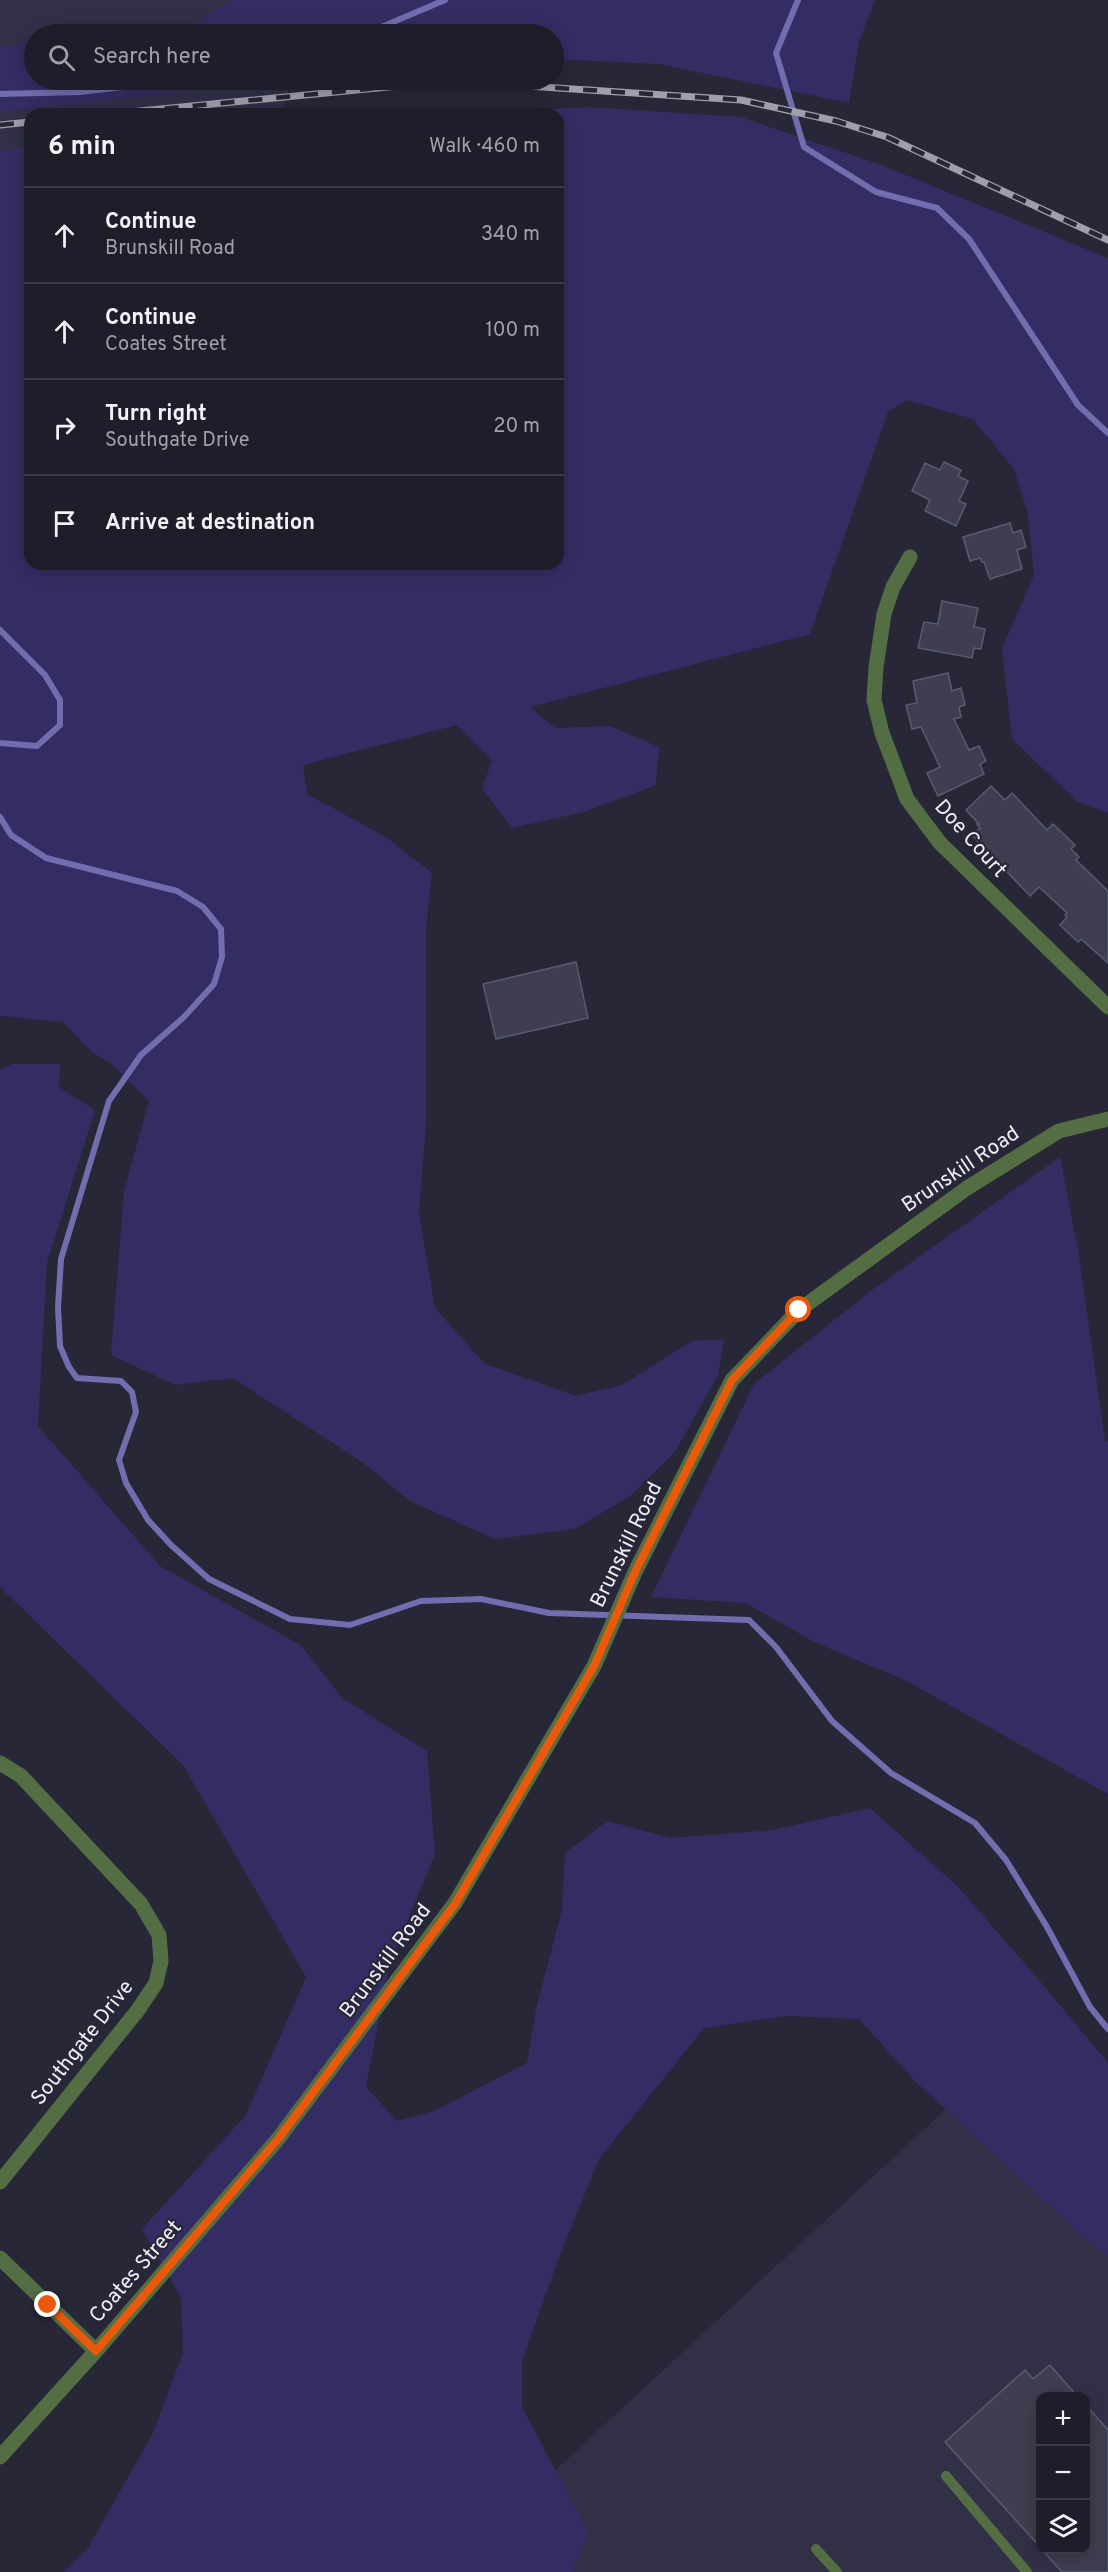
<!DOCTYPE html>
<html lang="en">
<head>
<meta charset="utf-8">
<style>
  :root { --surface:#1e1d2a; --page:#2b2a36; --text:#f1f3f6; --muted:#a1a2a8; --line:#3c3b47 }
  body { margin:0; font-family:Overpass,sans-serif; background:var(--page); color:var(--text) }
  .controls { position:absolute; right:18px; bottom:18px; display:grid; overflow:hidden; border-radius:12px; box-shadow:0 3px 15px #0003 }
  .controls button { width:54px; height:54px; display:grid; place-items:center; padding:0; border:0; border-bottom:2px solid var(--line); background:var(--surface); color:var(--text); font:30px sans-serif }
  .stop { position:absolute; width:18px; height:18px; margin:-14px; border:4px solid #ea580c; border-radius:50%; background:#fff }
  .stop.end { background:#ea580c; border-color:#fff; box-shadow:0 2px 6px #0008 }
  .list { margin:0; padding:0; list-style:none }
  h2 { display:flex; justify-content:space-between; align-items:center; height:78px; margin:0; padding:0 24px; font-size:26px }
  h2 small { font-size:20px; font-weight:400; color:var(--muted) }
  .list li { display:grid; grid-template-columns:39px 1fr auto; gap:18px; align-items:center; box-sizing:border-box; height:96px; padding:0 24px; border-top:2px solid var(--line) }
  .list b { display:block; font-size:22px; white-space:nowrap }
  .list p { margin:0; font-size:20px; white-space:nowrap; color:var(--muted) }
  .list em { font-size:20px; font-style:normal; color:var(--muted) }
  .icon { flex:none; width:33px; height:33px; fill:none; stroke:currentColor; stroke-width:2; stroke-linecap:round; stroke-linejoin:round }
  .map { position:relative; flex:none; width:1108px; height:2572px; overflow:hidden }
  .search { position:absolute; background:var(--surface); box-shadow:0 3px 15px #0003; left:24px; top:24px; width:540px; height:66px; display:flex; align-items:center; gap:15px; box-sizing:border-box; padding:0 21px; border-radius:33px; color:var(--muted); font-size:22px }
  .panel { position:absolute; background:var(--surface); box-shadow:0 3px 15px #0003; left:24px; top:108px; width:540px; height:462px; border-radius:18px }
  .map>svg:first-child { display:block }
  .built { fill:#313047; fill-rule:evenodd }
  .green { fill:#342d63 }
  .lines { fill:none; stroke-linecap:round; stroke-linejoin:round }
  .stream { stroke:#726daf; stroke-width:6 }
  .building { fill:#3e3e50; stroke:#5b5b6e; stroke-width:1.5 }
  .service { stroke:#536e43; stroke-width:10 }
  .minor { stroke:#536e43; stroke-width:15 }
  .rail-casing { stroke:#9f9fac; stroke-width:7 }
  .rail { stroke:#282738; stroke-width:4.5; stroke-dasharray:14; stroke-linecap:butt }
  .route { stroke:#ea580c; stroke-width:8 }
  .labels { text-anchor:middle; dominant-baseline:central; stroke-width:4.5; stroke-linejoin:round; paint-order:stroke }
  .street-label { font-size:21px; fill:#eeeef9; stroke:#282738 }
</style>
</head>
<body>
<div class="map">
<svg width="1108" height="2572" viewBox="0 0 1108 2572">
  <rect width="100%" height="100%" fill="#282738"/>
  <path class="built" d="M0 0H311L302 34H34V80H291L282 114H30V164L0 167Z
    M1026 2035 1108 2126V2572H445ZM1040 2396H1086V2550H1040Z"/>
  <path class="green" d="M233 0H875L859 42 849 103 659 64 554 59V34H107L194 24Z
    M34 43V80H282L0 112V47Z
    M589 107 740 117 879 164 1108 258V813L1077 801 1012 739 1002 649 1034 575 1028 514 1014 469 973 419 907 400 888 412 810 634 530 707 555 728 610 726 659 747 656 785 584 812 512 828 482 788 492 761 457 725 303 765 307 794 386 837 432 873 426 929V1125L419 1213 435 1308 485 1364 576 1396 622 1385 692 1341 724 1339 718 1375 675 1452 630 1496 575 1529 495 1539 410 1501 362 1462 233 1378 175 1385 111 1355 124 1191 149 1101 112 1064 92 1052 63 1022 0 1016V150L30 148V564H558V114H463Z
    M12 1064H60L59 1087 95 1110 47 1263 38 1426 160 1566 302 1646 342 1698 427 1751 435 1854 389 1966 366 2087 397 2121 434 2111 527 2063 536 2009 562 1910 565 1853 608 1821 670 1838 773 1830 870 1808 958 1887 1034 1974 1108 2063V2256L1081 2235 915 2081 859 2019 787 2016 704 2028 599 2159 558 2260 522 2361V2407L589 2534 572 2572H63L88 2548 153 2433 183 2353 181 2298 142 2229 246 2115 306 1977 183 1765 0 1587V1070Z
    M1060 1157 1078 1249 1105 1440 1108 1441V1794L905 1680 816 1643 746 1603 651 1597 754 1384 868 1293Z"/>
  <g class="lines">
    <path class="stream" d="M798 0 776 53 804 147 876 192 937 208 969 239 1078 405 1108 433
      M357 34 379 28 445 0
      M0 94 80 92 184 80
      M0 630 45 675 60 700V725L37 746 0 743
      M0 817 11 835 46 858 177 891 203 907 221 929 222 957 214 984 184 1017 141 1055 109 1101 61 1259 58 1307 60 1346 69 1367 77 1378 121 1381 132 1392 136 1412 119 1460 126 1483 148 1520 171 1545 209 1579 290 1619 350 1625 421 1601 481 1599 549 1613 749 1620 776 1647 832 1721 891 1773 975 1823 1006 1860 1047 1927 1090 2007 1108 2029"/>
  </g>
  <path class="building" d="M944 462 961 470 958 476 968 481 959 501 966 504 956 526 925 511 930 500 912 491 925 463 940 470Z
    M1010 523 1013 533 1021 530 1026 547 1017 550 1022 569 990 579 984 562H982L980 558 970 561 963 537Z
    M942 601 978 608 974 627 985 629 981 649 974 648 972 658 918 648 924 622 938 624Z
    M948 673 952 691 961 688 965 705 959 707 961 717 954 719 969 750 979 746 986 761 980 764 984 774 938 796 927 773 940 767 921 727 912 729 906 705 917 703 913 681Z
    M991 786 1005 800 1012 793 1047 830 1053 824 1075 845 1071 849 1079 857 1076 860 1108 891V963L1081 939 1078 942 1060 925 1067 917 1065 915 1067 913 1039 887 1030 896 972 835 980 828 977 824H979L966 810Z
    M576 962 588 1018 496 1039 483 984Z
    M1050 2365 1078 2397H1041V2548L945 2442 1025 2370 1033 2379Z
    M1086 2405 1108 2430V2572H1062L1042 2550H1086Z"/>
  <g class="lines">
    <path class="service" d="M946 2476 1027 2572
      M816 2549 837 2572"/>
    <path class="minor" d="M910 557 893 587 884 614 876 667 874 700 882 733 907 799 940 843 1108 1007
      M0 1763 21 1776 141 1904 159 1935 161 1961 156 1983 138 2010 0 2182
      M0 2258 96 2351
      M0 2457 96 2351 278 2139 455 1903 594 1666 635 1572 732 1380 799 1310 967 1188 1059 1131 1108 1119"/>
    <defs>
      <path id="rail" d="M109 114 450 81 741 100 836 121 887 137 1108 240
        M0 125 30 122"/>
    </defs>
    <use href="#rail" class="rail-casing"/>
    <use href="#rail" class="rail"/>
  </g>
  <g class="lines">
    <path class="route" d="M48 2305 96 2351 278 2139 455 1904 594 1666 635 1572 732 1380 799 1310"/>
  </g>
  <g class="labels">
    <g class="street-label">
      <text transform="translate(970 839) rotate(48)">Doe Court</text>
      <text transform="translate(961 1170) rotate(-34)">Brunskill Road</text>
      <text transform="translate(627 1545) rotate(-64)">Brunskill Road</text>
      <text transform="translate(386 1961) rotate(-53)">Brunskill Road</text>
      <text transform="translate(83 2043) rotate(-52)">Southgate Drive</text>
      <text transform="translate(136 2272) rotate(-49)">Coates Street</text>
    </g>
  </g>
</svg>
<div class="controls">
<button>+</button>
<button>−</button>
<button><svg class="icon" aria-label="layers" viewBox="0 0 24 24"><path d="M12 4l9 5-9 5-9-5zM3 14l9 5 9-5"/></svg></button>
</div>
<div class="stop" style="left:799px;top:1310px"></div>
<div class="stop end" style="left:48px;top:2305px"></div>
<div class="search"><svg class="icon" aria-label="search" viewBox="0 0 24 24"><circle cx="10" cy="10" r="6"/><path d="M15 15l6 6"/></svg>Search here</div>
<section class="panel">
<h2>6 min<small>Walk · 460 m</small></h2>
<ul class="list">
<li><svg class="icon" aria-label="ahead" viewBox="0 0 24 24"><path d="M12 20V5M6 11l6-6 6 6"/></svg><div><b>Continue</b><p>Brunskill Road</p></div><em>340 m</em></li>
<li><svg class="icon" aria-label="ahead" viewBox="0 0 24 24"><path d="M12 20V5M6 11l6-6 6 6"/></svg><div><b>Continue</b><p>Coates Street</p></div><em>100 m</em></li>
<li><svg class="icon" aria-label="right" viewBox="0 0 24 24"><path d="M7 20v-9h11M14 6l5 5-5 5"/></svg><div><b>Turn right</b><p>Southgate Drive</p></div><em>20 m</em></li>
<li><svg class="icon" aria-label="arrive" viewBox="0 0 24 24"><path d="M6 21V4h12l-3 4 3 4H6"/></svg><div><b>Arrive at destination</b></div></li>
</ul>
</section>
</div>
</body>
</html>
